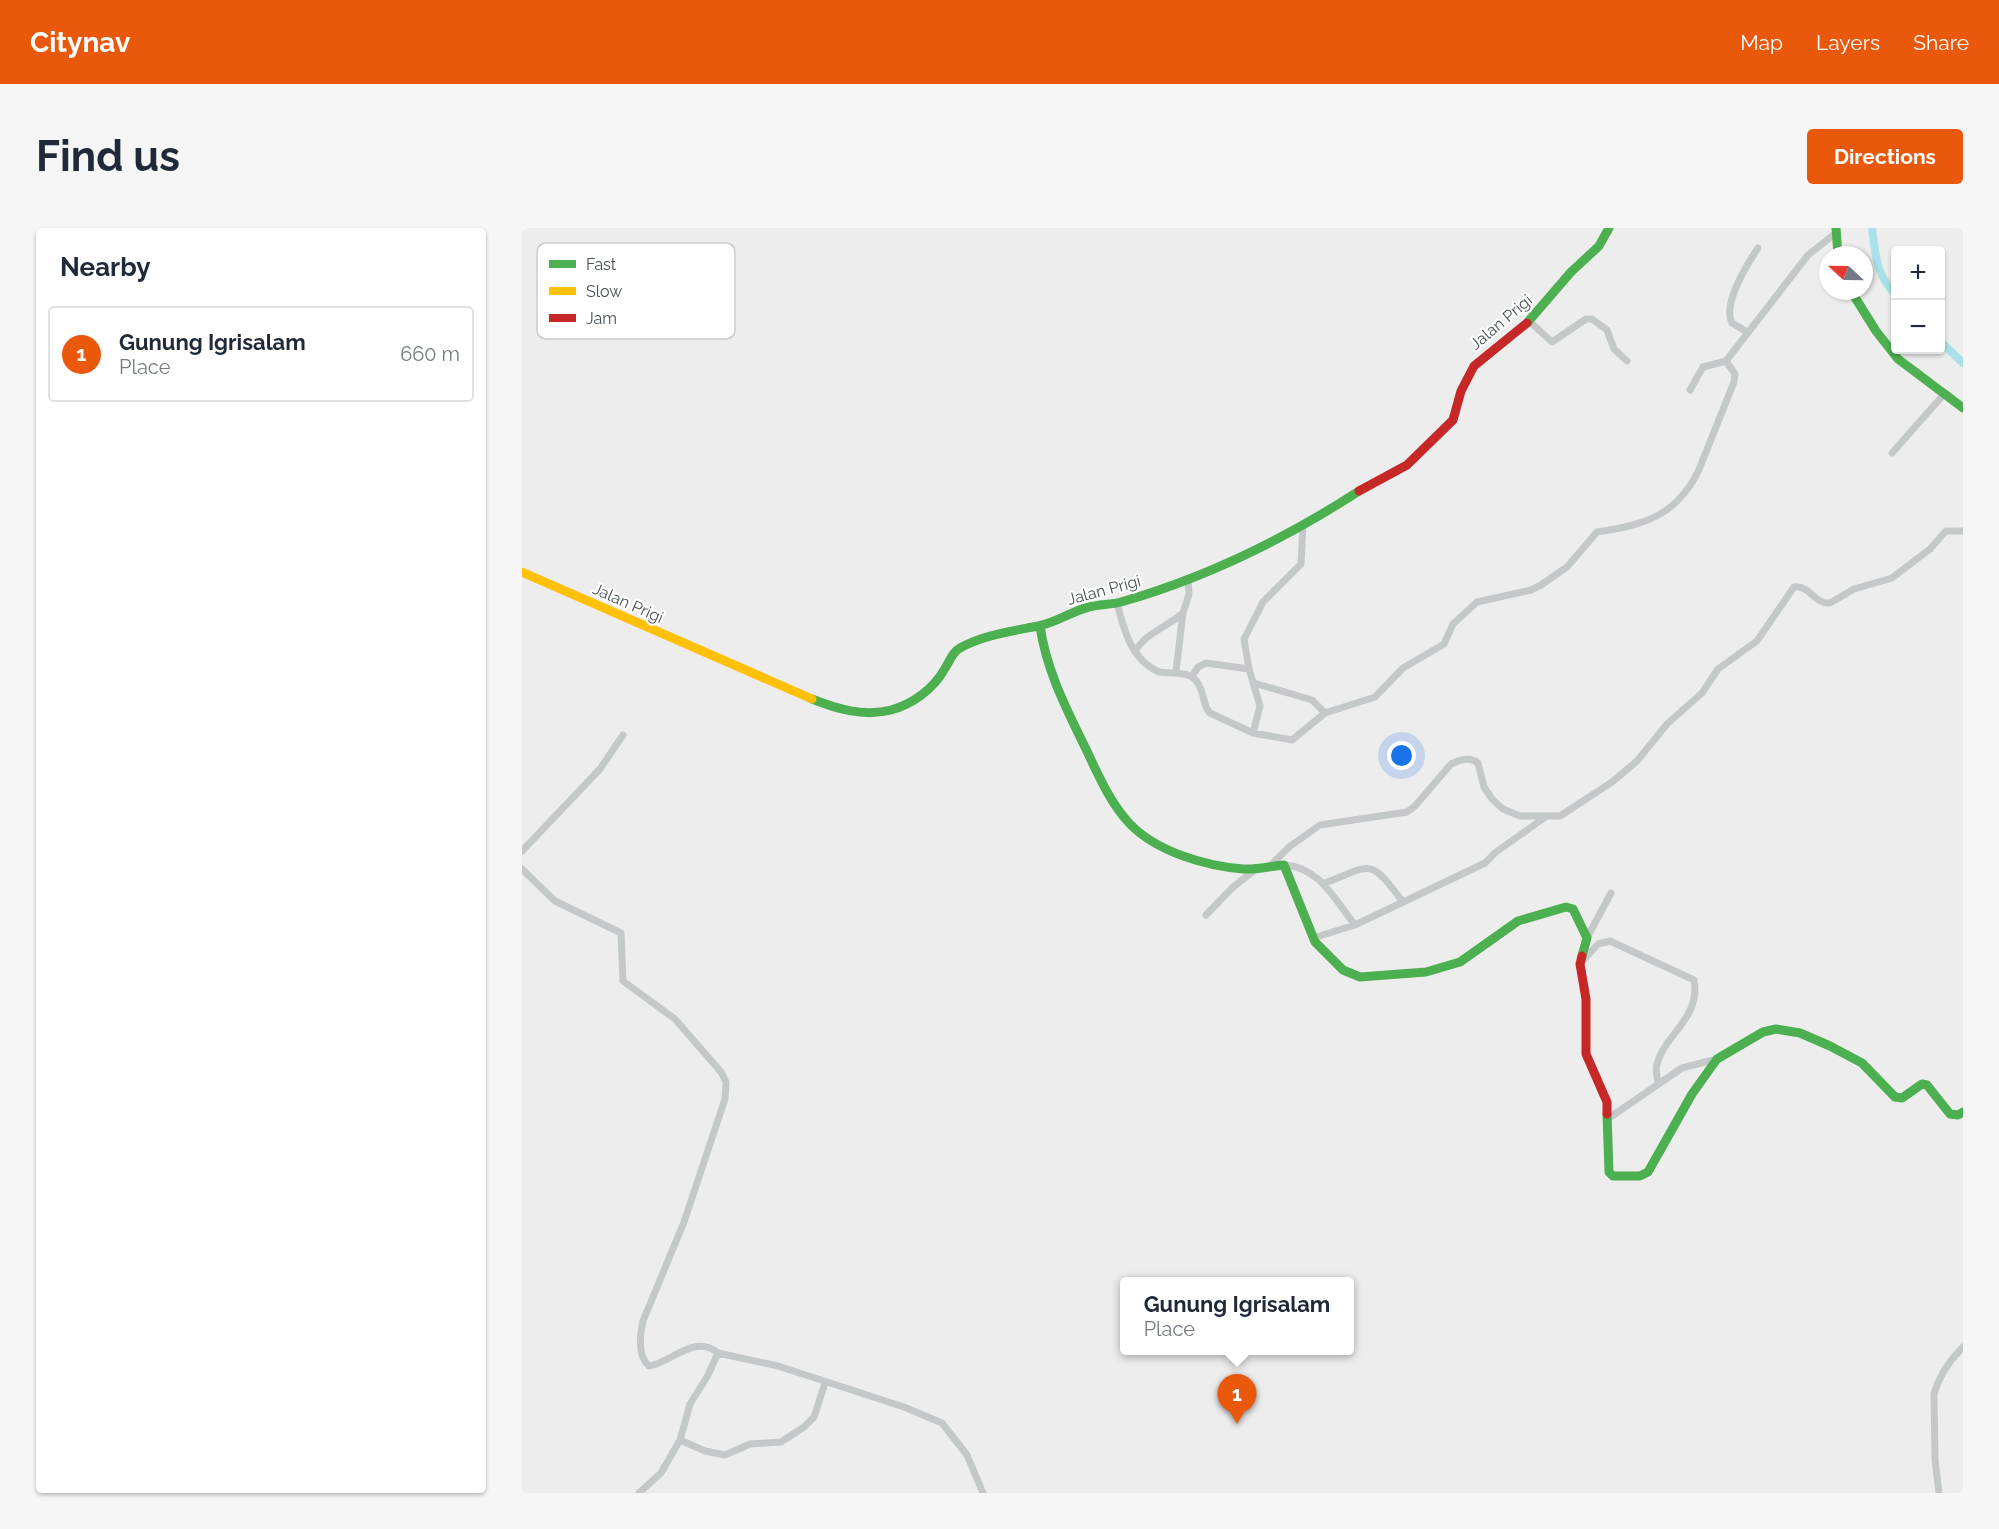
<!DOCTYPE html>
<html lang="en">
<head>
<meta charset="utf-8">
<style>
  :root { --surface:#fff; --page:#f6f6f7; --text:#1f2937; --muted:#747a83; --line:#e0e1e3; --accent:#ea580c }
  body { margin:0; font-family:Raleway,sans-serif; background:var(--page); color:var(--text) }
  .controls { position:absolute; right:18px; top:18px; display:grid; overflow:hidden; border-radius:6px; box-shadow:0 2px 4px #0004 }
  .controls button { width:54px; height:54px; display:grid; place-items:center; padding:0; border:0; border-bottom:2px solid var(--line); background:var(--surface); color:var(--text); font:30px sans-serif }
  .compass { position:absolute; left:1297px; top:18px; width:54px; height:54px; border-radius:50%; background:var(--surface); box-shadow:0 2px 4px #0004; rotate:292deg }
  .you { position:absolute; left:880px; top:528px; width:21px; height:21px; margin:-15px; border:4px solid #fff; border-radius:50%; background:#1a73e8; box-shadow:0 0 0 9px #1a73e833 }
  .badge { display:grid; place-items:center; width:39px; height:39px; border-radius:50%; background:var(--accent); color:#fff; font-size:20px; font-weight:700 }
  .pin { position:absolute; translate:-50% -50px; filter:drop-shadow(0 2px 3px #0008) }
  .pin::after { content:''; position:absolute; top:32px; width:21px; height:18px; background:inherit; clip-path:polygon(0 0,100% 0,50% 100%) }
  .popup { position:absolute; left:598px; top:1049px; width:234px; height:78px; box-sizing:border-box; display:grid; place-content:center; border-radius:6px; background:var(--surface); filter:drop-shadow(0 2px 4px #0005); font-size:20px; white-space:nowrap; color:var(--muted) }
  .popup b { font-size:22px; color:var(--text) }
  .popup::after { content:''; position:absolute; left:50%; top:100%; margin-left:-12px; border:12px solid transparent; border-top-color:var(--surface) }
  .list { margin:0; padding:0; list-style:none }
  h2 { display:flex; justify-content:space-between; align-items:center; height:78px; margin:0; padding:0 24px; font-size:26px }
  h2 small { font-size:20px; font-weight:400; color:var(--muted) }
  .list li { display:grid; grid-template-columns:39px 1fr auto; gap:18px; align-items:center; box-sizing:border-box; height:96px; margin:0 12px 12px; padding:0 12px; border:2px solid var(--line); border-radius:6px }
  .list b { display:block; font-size:22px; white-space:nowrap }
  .list p { margin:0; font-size:20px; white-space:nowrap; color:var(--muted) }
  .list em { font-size:20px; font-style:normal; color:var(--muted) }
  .map { position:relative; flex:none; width:1441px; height:1265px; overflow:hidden; border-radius:6px }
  header { display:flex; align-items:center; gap:36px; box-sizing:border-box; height:84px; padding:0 30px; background:var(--accent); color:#fff }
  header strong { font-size:28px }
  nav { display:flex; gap:33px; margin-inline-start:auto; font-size:21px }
  .intro { display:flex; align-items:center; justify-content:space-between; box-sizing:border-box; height:144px; padding:0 36px }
  h1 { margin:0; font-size:42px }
  .button { padding:15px 27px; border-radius:6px; background:var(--accent); color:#fff; font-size:21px; font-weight:700 }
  main { display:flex; gap:36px; padding:0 36px }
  aside { flex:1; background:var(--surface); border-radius:6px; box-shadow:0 2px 4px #0004 }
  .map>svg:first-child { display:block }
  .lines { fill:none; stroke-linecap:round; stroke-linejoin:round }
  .canal { stroke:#aae0e7; stroke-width:8 }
  .street { stroke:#c4c8c9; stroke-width:7 }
  .fast { stroke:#4caf50; stroke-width:9 }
  .slow { stroke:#ffc107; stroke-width:9 }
  .jam { stroke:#c62828; stroke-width:9 }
  .labels { text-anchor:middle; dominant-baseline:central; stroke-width:4.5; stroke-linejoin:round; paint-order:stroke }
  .street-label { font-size:16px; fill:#465158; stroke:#fff }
  .key { fill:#fff; stroke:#c8cbcd; stroke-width:1.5 }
  .key-label { font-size:16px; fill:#465158 }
</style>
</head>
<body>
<header>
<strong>Citynav</strong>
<nav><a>Map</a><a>Layers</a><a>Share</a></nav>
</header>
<div class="intro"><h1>Find us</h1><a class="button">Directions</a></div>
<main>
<aside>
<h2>Nearby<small></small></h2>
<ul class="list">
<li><span class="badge">1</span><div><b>Gunung Igrisalam</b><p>Place</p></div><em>660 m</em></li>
</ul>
</aside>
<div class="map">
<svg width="1441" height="1265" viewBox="0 0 1441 1265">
  <rect width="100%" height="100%" fill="#eeeded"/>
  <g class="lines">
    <path class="canal" d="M1350 0C1354 28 1353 45 1374 67
      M1418 113 1441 135"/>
    <path class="street" d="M1007 93 1030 114 1064 91H1070L1085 102 1092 121 1105 133
      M1225 104 1210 95C1200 76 1226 35 1236 20
      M1168 162 1181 139 1204 133
      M1370 225 1423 165
      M595 375C602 402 609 432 637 444 660 447 674 440 681 468 683 475 683 480 688 485L731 505 770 512 803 485 853 469 881 440 922 416 931 396 955 374 1009 362 1019 357 1045 339 1075 304C1121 297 1153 289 1176 244L1212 154 1213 146 1204 133 1286 27 1314 5
      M613 424C623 405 645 399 661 385
      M654 443 661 385 667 366 666 351
      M670 448 676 439 684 435 727 441
      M732 455 790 472 803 485
      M731 505 738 478 727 441 722 411 741 374 779 336 781 297
      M0 623 78 541 101 507
      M762 637C798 639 812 671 833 697L963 635 974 624 1022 590
      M747 639 767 619 798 597 885 584 893 578 929 536C937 532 948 528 956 535L962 559 970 571 981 581 998 588H1038L1090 554 1115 533 1145 496 1180 465 1196 441 1235 413 1272 359C1288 357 1292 376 1308 375L1332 361 1370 350 1408 321 1424 303H1441
      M0 641 33 673 99 705 101 753 153 791 199 844 204 854 203 871 162 994 121 1093C118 1107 115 1128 127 1138 149 1135 173 1105 196 1125L185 1149 168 1176 158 1212 139 1245 117 1265
      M803 655C851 637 846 628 881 674
      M684 687 710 660 734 641
      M791 710 833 697
      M1065 710 1089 665
      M1059 735 1076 716 1088 713 1172 752C1179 790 1143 806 1135 836 1133 842 1135 848 1136 854
      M1087 890 1160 840 1195 831
      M196 1125 256 1138 382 1179 420 1195 445 1227 461 1265
      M158 1212 183 1223 203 1227 228 1216 259 1214 282 1199 292 1189 303 1155
      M1417 1265 1413 1232 1412 1166C1417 1148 1428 1132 1441 1119"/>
    <path class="fast" d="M1314 0 1316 27
      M1329 63 1354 103 1376 131 1441 180
      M1005 95 1049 44 1077 18 1087 0
      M518 398C524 440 542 476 560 513 574 541 586 573 608 596 635 624 684 638 721 641 735 642 748 638 762 637L793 714 821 742 838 749 904 744 938 734 996 693 1044 679 1051 681 1065 710 1060 728
      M290 471C315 481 342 489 369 482 391 476 411 461 422 442 427 435 430 424 438 420 461 407 491 403 516 398 534 395 550 383 567 379 578 376 588 377 599 374 683 350 763 311 837 263
      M1085 886 1087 944 1091 948H1118L1126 944 1170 866 1195 831 1241 804 1254 801 1278 805 1308 818 1340 835 1373 869 1380 870 1400 856 1405 857 1428 886 1436 887 1441 884"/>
    <path class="slow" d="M0 344 290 471"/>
    <path class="jam" d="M837 263 885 237 931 192 939 163 952 138 1005 95
      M1060 728 1058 736 1064 771V826L1085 874V886"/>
  </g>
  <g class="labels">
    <g class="street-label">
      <text transform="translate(979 94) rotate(-40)">Jalan Prigi</text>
      <text transform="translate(582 362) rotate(-15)">Jalan Prigi</text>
      <text transform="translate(106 375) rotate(24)">Jalan Prigi</text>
    </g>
  </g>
  <rect x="15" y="15" width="198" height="96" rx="9" class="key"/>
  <rect x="27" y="32" width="27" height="8" fill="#4caf50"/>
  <rect x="27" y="59" width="27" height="8" fill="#ffc107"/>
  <rect x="27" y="86" width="27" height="8" fill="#c62828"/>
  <g class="key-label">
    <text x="64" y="42">Fast</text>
    <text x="64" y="69">Slow</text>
    <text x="64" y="96">Jam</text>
  </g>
</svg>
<div class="controls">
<button>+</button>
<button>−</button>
</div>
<svg class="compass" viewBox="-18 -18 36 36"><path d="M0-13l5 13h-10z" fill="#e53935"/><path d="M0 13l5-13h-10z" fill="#747a83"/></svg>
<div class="you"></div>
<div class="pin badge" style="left:715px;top:1196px">1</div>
<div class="popup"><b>Gunung Igrisalam</b>Place</div>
</div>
</main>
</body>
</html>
